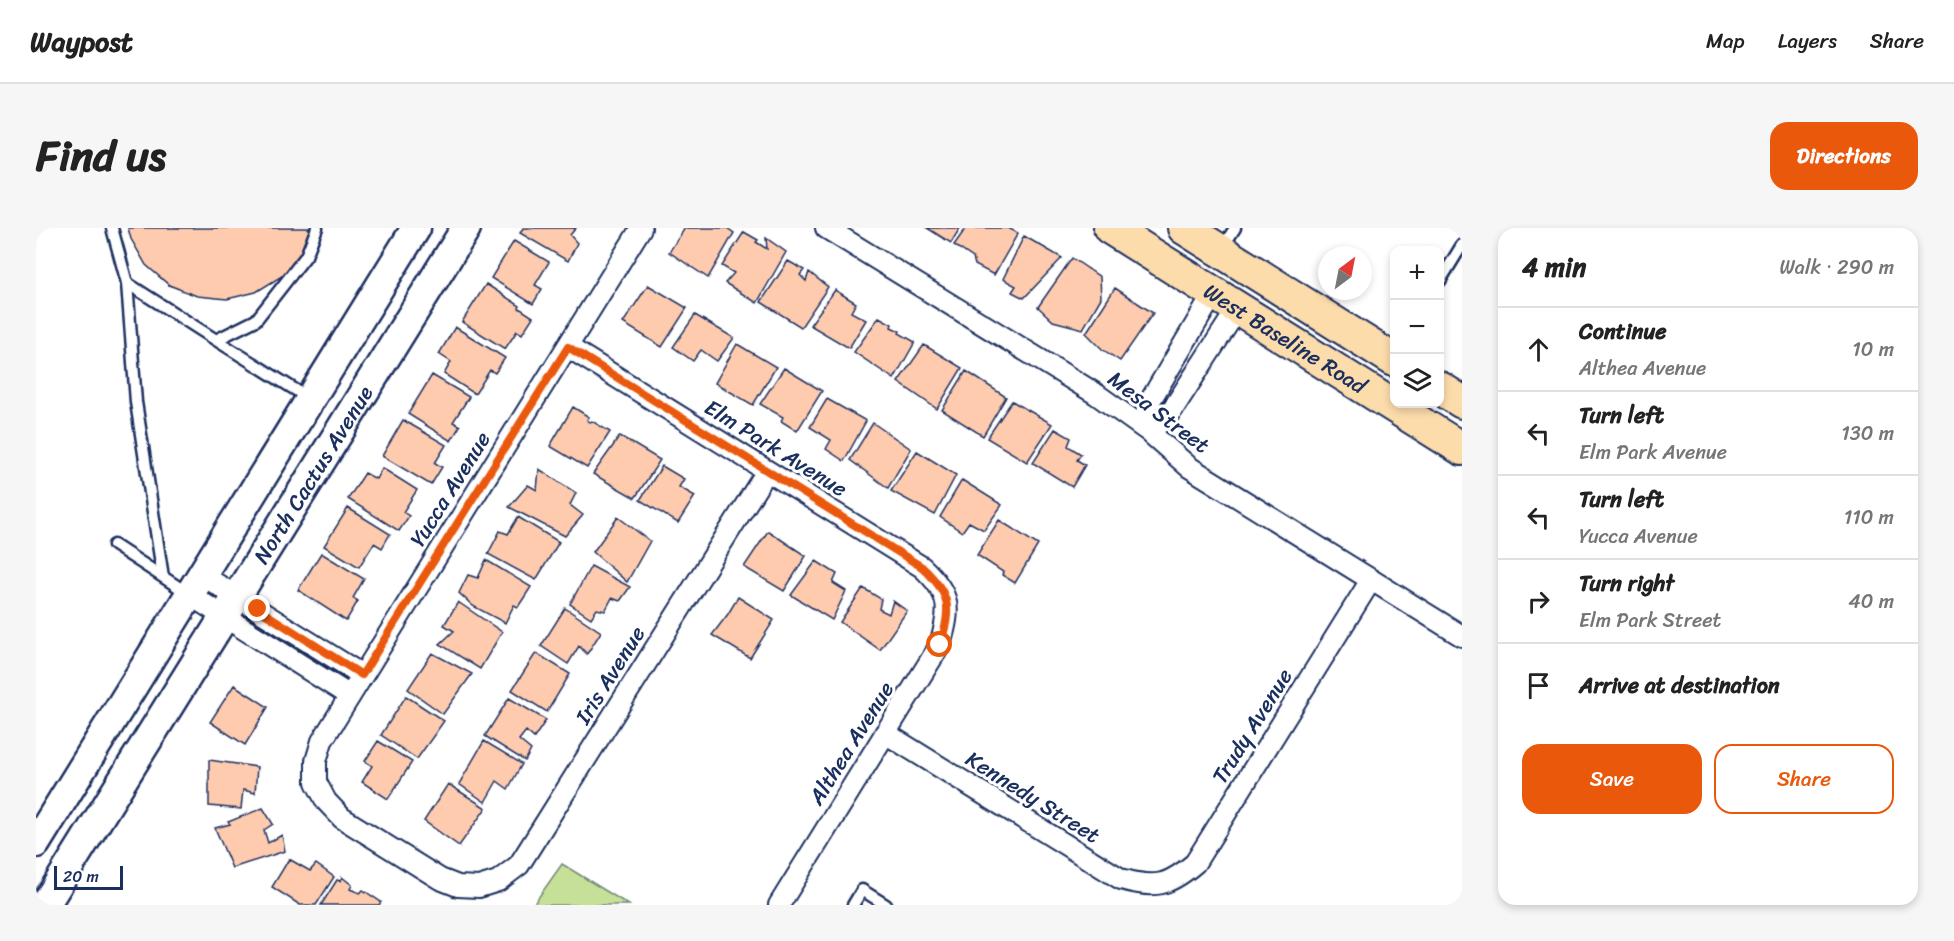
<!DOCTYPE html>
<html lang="en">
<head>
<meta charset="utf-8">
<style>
  :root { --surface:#fff; --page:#f6f6f6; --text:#222; --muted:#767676; --line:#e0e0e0; --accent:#ea580c }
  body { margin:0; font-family:Sriracha,sans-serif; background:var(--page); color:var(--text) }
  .controls { position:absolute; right:18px; top:18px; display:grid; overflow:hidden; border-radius:12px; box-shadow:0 3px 9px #0003 }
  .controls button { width:54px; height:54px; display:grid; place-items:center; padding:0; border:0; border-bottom:2px solid var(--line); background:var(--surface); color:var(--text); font:30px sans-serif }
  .compass { position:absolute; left:1282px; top:18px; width:54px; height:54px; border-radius:50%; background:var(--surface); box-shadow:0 3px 9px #0003; rotate:32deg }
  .scale { position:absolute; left:18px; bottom:15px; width:69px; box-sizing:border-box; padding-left:6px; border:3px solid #1b2f5e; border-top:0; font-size:16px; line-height:21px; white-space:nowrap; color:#1b2f5e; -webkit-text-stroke:4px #fff; paint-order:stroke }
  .stop { position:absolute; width:18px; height:18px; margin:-14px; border:4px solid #ea580c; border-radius:50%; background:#fff }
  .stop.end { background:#ea580c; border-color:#fff; box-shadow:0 2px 6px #0008 }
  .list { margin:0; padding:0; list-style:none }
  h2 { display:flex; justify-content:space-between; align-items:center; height:78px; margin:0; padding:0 24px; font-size:26px }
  h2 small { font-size:20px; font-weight:400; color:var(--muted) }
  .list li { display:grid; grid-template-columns:39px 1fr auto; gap:18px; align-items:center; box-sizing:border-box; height:84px; padding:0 24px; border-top:2px solid var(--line) }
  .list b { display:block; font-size:22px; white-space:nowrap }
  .list p { margin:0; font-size:20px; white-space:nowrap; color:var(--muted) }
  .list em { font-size:20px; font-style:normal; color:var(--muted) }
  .actions { display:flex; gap:12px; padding:18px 24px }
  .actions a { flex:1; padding:14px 0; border:2px solid var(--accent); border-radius:18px; text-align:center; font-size:21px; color:var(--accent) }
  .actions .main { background:var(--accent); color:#fff }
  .icon { flex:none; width:33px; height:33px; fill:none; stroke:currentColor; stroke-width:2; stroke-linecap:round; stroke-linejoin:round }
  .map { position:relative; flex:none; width:1426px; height:677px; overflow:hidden; border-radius:18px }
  header { display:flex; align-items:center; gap:36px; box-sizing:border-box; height:84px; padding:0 30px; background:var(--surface); border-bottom:2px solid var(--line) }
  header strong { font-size:28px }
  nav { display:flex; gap:33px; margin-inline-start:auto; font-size:21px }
  .intro { display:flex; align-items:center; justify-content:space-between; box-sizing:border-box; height:144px; padding:0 36px }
  h1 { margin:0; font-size:42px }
  .button { padding:15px 27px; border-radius:18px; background:var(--accent); color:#fff; font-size:21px; font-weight:700 }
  main { display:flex; gap:36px; padding:0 36px }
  aside { flex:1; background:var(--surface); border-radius:18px; box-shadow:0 3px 9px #0003 }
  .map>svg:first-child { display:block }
  .green { fill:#c7e097; stroke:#71887a; stroke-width:1.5 }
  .building { fill:#ffcbaf; stroke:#1b2f5e; stroke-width:1.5 }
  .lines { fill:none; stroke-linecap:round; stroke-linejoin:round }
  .lane-casing { stroke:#1b2f5e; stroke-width:15 }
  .street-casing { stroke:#1b2f5e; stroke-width:24 }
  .secondary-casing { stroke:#1b2f5e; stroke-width:33 }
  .primary-casing { stroke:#1b2f5e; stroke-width:36 }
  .lane { stroke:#fff; stroke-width:10 }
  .street { stroke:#fff; stroke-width:20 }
  .secondary { stroke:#fff; stroke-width:28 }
  .primary { stroke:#fddcac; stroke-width:32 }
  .route { stroke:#ea580c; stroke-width:8 }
  .labels { text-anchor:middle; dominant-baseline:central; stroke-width:6; stroke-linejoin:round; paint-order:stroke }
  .street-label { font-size:22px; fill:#1b2f5e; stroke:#fff }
</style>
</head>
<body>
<header>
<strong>Waypost</strong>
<nav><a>Map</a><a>Layers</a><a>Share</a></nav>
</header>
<div class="intro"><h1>Find us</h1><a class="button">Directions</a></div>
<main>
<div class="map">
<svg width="1426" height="677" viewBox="0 0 1426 677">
  <rect width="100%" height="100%" fill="#fff"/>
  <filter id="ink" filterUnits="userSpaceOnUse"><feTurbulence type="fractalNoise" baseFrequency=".0167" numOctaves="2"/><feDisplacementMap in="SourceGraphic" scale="12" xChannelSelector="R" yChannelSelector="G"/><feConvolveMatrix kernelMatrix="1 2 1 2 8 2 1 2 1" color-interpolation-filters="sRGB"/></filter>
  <g filter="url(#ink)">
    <path class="green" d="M526 636 593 677H497Z"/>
    <path class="building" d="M92 0H275L265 26 246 48 220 64 191 71 161 68 133 57 110 37 95 11Z
      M487 0H540L534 7 541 15 532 33 484 5Z
      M649 0H691L698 5 672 50 633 24Z
      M891 0H924L915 15Z
      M930 0H972L982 5 958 47 939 37 937 30 918 17Z
      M708 4 722 12 720 14 731 21 730 10 750 24 721 75 689 55 698 45 686 38Z
      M988 8 1026 30 988 70 976 64 980 58 967 51Z
      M478 13 513 34 499 57 506 61 497 76 455 50Z
      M1036 30 1064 49 1065 70 1047 101 1017 93 1002 79Z
      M752 33 768 42 764 47 770 53 773 44 792 59 765 99 725 74Z
      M450 56 484 78 483 80 497 89 486 106 481 103 469 121 426 94Z
      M612 57 651 80 626 119 587 95Z
      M1079 60 1117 85 1084 133 1066 121 1050 105Z
      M799 62 820 75 815 84 830 92 813 120 774 97Z
      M659 87 698 110 681 133 665 122 657 133 637 119Z
      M843 89 856 96 855 99 864 103 863 105 879 114 858 151 818 124Z
      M419 99 469 130 459 145 454 142 439 166 408 146 415 134 403 126Z
      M701 116 740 139 717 177 679 155Z
      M888 117 926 140 901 181 862 154Z
      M748 140 786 163 761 203 745 193 747 189 724 176Z
      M930 143 970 169 947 208 906 182Z
      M396 147 433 169 417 194 424 198 415 213 372 186Z
      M791 171 830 193 808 233 790 221 795 212 774 199Z
      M976 173 1016 196 991 234 951 210Z
      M537 179 553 189 551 192 554 194 556 193 574 204 551 240 514 218Z
      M367 192 410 217 399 235 406 239 395 257 346 228Z
      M837 195 875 221 852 260 814 232Z
      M1019 201 1035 210 1032 218 1045 226 1041 232 1049 237 1036 259 997 235Z
      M584 208 624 232 599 270 557 246Z
      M881 223 920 247 899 287 855 263Z
      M626 238 648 251 643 259 659 268 642 295 604 272Z
      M346 240 381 262 367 284 373 288 363 303 312 271 329 245 340 251Z
      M503 241 540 265 534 277 547 287 529 308 473 279 492 257 501 262Z
      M926 252 966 277 948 302 933 294 926 304 904 289Z
      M312 280 354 306 346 320 338 315 323 339 288 318Z
      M482 289 523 314 500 352 452 326 464 303 472 306Z
      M582 289 614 313 591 354 557 324Z
      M963 292 1002 317 979 355 966 347 967 344 941 327Z
      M732 303 770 328 748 363 708 339Z
      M285 325 328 351 317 370 322 373 310 393 262 362Z
      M450 332 495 359 482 379 478 377 469 395 437 378 423 365 432 347 442 350Z
      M780 333 801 346 797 355 810 363 796 392 755 367Z
      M555 338 594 359 584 373 576 370 569 383 561 381 555 390 534 376Z
      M827 360 845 371 843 381 853 386 857 373 871 383 844 422 804 394Z
      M702 369 738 392 714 430 676 407 692 386Z
      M422 374 466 404 444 441 404 416 418 403 408 397Z
      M529 380 565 404 551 426 543 418 532 436 505 418Z
      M396 425 436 446 407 486 372 461Z
      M500 425 534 446 511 484 476 462Z
      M198 457 232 479 209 517 174 494Z
      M370 468 408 493 381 531 345 507Z
      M473 470 510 492 498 510 490 503 483 512 495 522 489 533 449 508Z
      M342 513 376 534 352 571 326 554 336 538 329 533Z
      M448 513 486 536 472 561 461 553 449 574 423 556Z
      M173 532 221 539 219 565 207 562 205 581 173 578Z
      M412 556 450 580 423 618 388 593Z
      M227 580 237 596 228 602 232 615 246 607 249 623 196 640 179 600 194 596 192 594Z
      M253 631 274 643 280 636 298 649 280 677H264L236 659Z
      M306 649 316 657 314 661 324 665 327 662 345 674 343 677H285L301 652 304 653Z"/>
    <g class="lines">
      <defs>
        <path id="lane" d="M76 0 91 55 180 112 220 92 270 28 281 0
          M1186 20 1199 0
          M1404 53 1426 17
          M91 55 100 174 127 349 153 366
          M180 112 274 171
          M78 317 127 349
          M817 677 826 662 850 677"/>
        <path id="street" d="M605 0 286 513 280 533V554L290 573 306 590 404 651 422 658 443 659 462 653 483 637 731 243
          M790 0 1060 166 1112 203 1153 239 1426 408
          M532 119 886 339C915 366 915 380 904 417L743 677
          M1112 203 1111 178 1178 65
          M1112 203 1131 190 1202 80
          M166 347 326 447
          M154 367 314 468
          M849 505 1085 651C1119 661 1132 658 1159 635L1335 352"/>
        <g id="secondary">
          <path d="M0 615 380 0"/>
          <path id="s1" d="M9 677 430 0"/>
        </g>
        <g id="primary">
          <path id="s2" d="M1074 0 1426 221"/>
          <path d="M1148 0 1358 132"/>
          <path d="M1404 160 1426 174"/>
        </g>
      </defs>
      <use href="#lane" class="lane-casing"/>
      <use href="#street" class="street-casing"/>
      <use href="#secondary" class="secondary-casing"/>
      <use href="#primary" class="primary-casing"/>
      <use href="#lane" class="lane"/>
      <use href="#street" class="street"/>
      <use href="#secondary" class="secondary"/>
      <use href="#primary" class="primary"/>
    </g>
  </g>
  <g class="lines" filter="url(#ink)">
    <path class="route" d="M222 381 326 447 532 119 886 339C915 366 916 380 904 417"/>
  </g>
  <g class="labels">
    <g class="street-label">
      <text stroke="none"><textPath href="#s2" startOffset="207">West Baseline Road</textPath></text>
      <text transform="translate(1123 184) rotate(37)">Mesa Street</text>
      <text transform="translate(740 220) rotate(32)">Elm Park Avenue</text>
      <text stroke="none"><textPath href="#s1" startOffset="507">North Cactus Avenue</textPath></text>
      <text transform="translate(414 261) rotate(-58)">Yucca Avenue</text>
      <text transform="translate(574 447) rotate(-58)">Iris Avenue</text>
      <text transform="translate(1216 498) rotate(-58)">Trudy Avenue</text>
      <text transform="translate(815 515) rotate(-58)">Althea Avenue</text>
      <text transform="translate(997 569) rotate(32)">Kennedy Street</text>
    </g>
  </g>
</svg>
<div class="controls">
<button>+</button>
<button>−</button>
<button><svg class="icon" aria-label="layers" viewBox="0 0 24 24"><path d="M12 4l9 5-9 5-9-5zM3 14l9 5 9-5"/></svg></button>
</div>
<svg class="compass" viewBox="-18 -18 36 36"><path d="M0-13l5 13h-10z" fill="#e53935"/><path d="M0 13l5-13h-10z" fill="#767676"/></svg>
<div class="scale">20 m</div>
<div class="stop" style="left:904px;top:417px"></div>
<div class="stop end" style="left:222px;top:381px"></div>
</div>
<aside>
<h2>4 min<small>Walk · 290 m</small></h2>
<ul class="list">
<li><svg class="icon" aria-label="ahead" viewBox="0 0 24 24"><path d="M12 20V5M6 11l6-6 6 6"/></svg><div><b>Continue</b><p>Althea Avenue</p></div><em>10 m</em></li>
<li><svg class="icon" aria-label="left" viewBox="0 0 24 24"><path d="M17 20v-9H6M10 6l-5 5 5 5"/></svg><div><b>Turn left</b><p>Elm Park Avenue</p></div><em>130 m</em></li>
<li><svg class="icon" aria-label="left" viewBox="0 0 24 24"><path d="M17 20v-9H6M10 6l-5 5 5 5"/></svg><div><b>Turn left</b><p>Yucca Avenue</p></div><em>110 m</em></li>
<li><svg class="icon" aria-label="right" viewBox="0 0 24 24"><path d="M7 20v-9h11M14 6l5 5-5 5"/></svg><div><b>Turn right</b><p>Elm Park Street</p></div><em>40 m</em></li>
<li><svg class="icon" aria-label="arrive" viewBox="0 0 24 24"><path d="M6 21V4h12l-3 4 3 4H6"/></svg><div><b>Arrive at destination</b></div></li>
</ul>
<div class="actions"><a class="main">Save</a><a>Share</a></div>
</aside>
</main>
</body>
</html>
